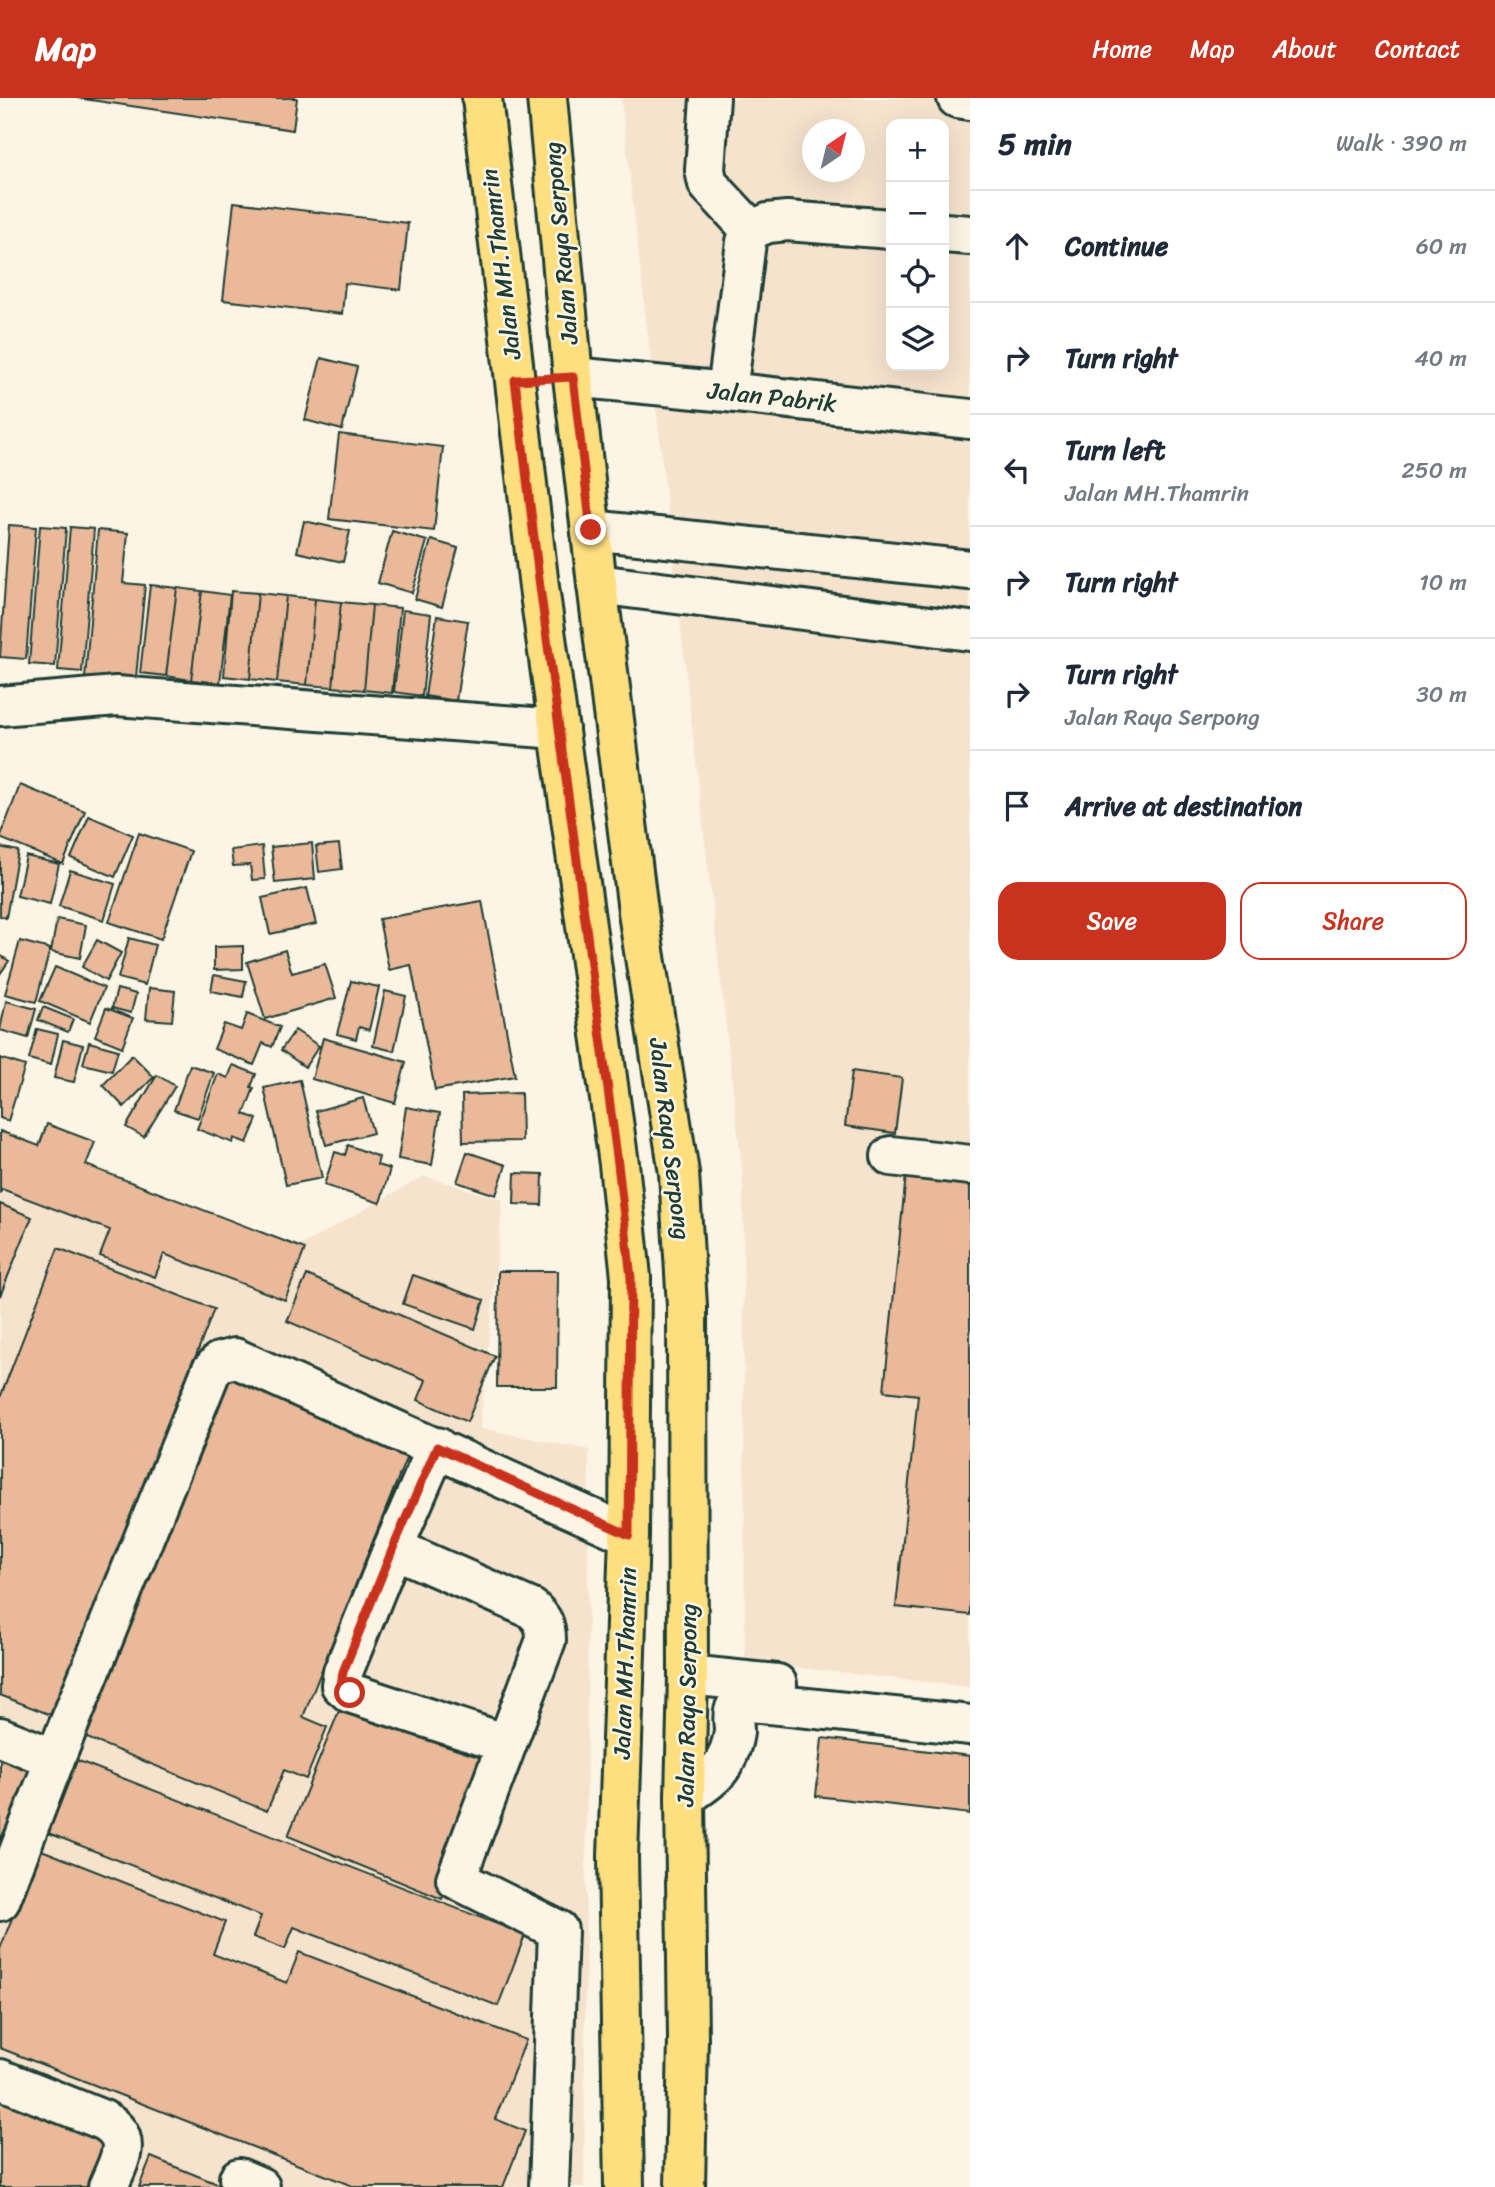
<!DOCTYPE html>
<html lang="en">
<head>
<meta charset="utf-8">
<style>
  :root { --surface:#fff; --page:#f6f6f7; --text:#1f2937; --muted:#747a83; --line:#e0e1e3; --accent:#c8321e }
  body { margin:0; font-family:Sriracha,sans-serif; background:var(--page); color:var(--text) }
  .controls { position:absolute; right:21px; top:21px; display:grid; overflow:hidden; border-radius:14px; box-shadow:0 7px 28px #0002 }
  .controls button { width:63px; height:63px; display:grid; place-items:center; padding:0; border:0; border-bottom:2px solid var(--line); background:var(--surface); color:var(--text); font:35px sans-serif }
  .compass { position:absolute; left:802px; top:21px; width:63px; height:63px; border-radius:50%; background:var(--surface); box-shadow:0 7px 28px #0002; rotate:35deg }
  .stop { position:absolute; width:21px; height:21px; margin:-16px; border:5px solid #c8321e; border-radius:50%; background:#fff }
  .stop.end { background:#c8321e; border-color:#fff; box-shadow:0 2px 7px #0008 }
  .list { margin:0; padding:0; list-style:none }
  h2 { display:flex; justify-content:space-between; align-items:center; height:91px; margin:0; padding:0 28px; font-size:30px }
  h2 small { font-size:23px; font-weight:400; color:var(--muted) }
  .list li { display:grid; grid-template-columns:46px 1fr auto; gap:21px; align-items:center; box-sizing:border-box; height:112px; padding:0 28px; border-top:2px solid var(--line) }
  .list b { display:block; font-size:26px; white-space:nowrap }
  .list p { margin:0; font-size:23px; white-space:nowrap; color:var(--muted) }
  .list em { font-size:23px; font-style:normal; color:var(--muted) }
  .actions { display:flex; gap:14px; padding:21px 28px }
  .actions a { flex:1; padding:16px 0; border:2px solid var(--accent); border-radius:21px; text-align:center; font-size:24px; color:var(--accent) }
  .actions .main { background:var(--accent); color:#fff }
  .icon { flex:none; width:38px; height:38px; fill:none; stroke:currentColor; stroke-width:2; stroke-linecap:round; stroke-linejoin:round }
  .map { position:relative; flex:none; width:970px; height:2089px; overflow:hidden }
  header { display:flex; align-items:center; gap:42px; box-sizing:border-box; height:98px; padding:0 35px; background:var(--accent); color:#fff }
  header strong { font-size:33px }
  nav { display:flex; gap:38px; margin-inline-start:auto; font-size:24px }
  main { display:flex }
  aside { flex:1; background:var(--surface) }
  .map>svg:first-child { display:block }
  .built { fill:#f6e3ce; fill-rule:evenodd }
  .building { fill:#e9b99a; stroke:#1f3d34; stroke-width:2 }
  .lines { fill:none; stroke-linecap:round; stroke-linejoin:round }
  .minor-casing { stroke:#1f3d34; stroke-width:44 }
  .major-casing { stroke:#1f3d34; stroke-width:44 }
  .minor { stroke:#fcf5e5; stroke-width:38 }
  .major { stroke:#fedf80; stroke-width:38 }
  .route { stroke:#c8321e; stroke-width:9 }
  .labels { text-anchor:middle; dominant-baseline:central; stroke-width:5; stroke-linejoin:round; paint-order:stroke }
  .street-label { font-size:24px; fill:#1f3d34; stroke:#fcf5e5 }
</style>
</head>
<body>
<header>
<strong>Map</strong>
<nav><a>Home</a><a>Map</a><a>About</a><a>Contact</a></nav>
</header>
<main>
<div class="map">
<svg width="970" height="2089" viewBox="0 0 970 2089">
  <rect width="100%" height="100%" fill="#fcf5e5"/>
  <filter id="ink" filterUnits="userSpaceOnUse"><feTurbulence type="fractalNoise" baseFrequency=".0143" numOctaves="2"/><feDisplacementMap in="SourceGraphic" scale="14" xChannelSelector="R" yChannelSelector="G"/><feConvolveMatrix kernelMatrix="1 2 1 2 8 2 1 2 1" color-interpolation-filters="sRGB"/></filter>
  <g filter="url(#ink)">
    <path class="built" d="M621 0H970V1589L745 1564 743 1080ZM891 26H944V268H891ZM813 32H855V74H813Z
      M0 1040 289 1154 424 1078 503 1102 480 1330 589 1352 584 2089H0Z"/>
    <path class="building" d="M77 0H297L293 32Z
      M234 104 408 125 401 192 345 185 342 216 223 202Z
      M321 260 357 269 342 332 305 322Z
      M339 336 443 349 434 433 329 421Z
      M304 423 350 433 343 464 297 454Z
      M9 427 36 429 26 561 0 559Z
      M40 428 66 430 55 568 29 566Z
      M70 429 94 431 82 574 58 572Z
      M98 432 128 435 123 485 145 487 136 579 114 577 113 582 85 580Z
      M392 433 427 443 412 495 378 485Z
      M431 442 458 450 442 509 415 501Z
      M150 487 177 490 166 578 140 575Z
      M177 490 202 493 191 582 166 578Z
      M202 493 230 497 220 585 191 582Z
      M231 493 258 495 250 581 224 578Z
      M258 495 286 498 277 584 250 581Z
      M286 498 315 501 307 587 277 584Z
      M315 501 341 504 333 589 307 587Z
      M341 504 372 507 364 592 333 589Z
      M372 507 400 510 392 595 364 592Z
      M403 512 431 516 422 598 394 594Z
      M437 518 468 523 456 603 425 598Z
      M20 687 85 713 63 766 0 740Z
      M89 718 133 737 115 779 71 760Z
      M139 735 191 753 161 841 109 824Z
      M312 745 315 781 275 785 271 749Z
      M339 746 342 771 319 774 316 748Z
      M262 748 265 781 252 782 250 767 233 768 231 752Z
      M0 749 18 753 6 820 0 818Z
      M26 758 59 766 50 806 17 798Z
      M70 772 115 786 104 822 59 808Z
      M307 790 316 826 270 836 262 800Z
      M482 803 515 978 435 992 411 867 389 872 379 821Z
      M57 821 86 827 80 860 51 854Z
      M129 840 155 847 145 887 118 880Z
      M97 842 121 855 106 883 82 869Z
      M20 843 50 851 36 904 5 896Z
      M243 848V871L214 872V849Z
      M285 852 292 875 325 866 336 900 265 921 247 864Z
      M0 857 9 863 0 876Z
      M55 869 104 890 90 924 40 903Z
      M214 877 246 883 243 899 211 893Z
      M351 883 379 889 369 932 359 929 356 941 337 936Z
      M149 890 175 893 172 923 146 921Z
      M117 891 136 896 131 915 112 910Z
      M385 893 406 898 394 953 373 948Z
      M6 903 36 911 28 940 0 932Z
      M43 909 73 921 68 934 38 922Z
      M106 910 133 920 122 949 95 938Z
      M247 916 280 929 272 949 263 945 254 967 214 951 224 926 241 932Z
      M37 931 58 936 51 967 29 961Z
      M295 932 319 948 305 969 281 952Z
      M323 940 406 964 395 1005 312 981Z
      M63 942 83 947 74 984 54 980Z
      M89 944 118 952 112 973 83 966Z
      M132 957 154 979 124 1009 103 987Z
      M0 960 25 968 8 1023 0 1020Z
      M190 967 214 975 198 1020 174 1012Z
      M233 967 256 976 251 989 254 990 244 1016 257 1021 247 1045 234 1040 233 1045 197 1031 218 976 228 980Z
      M852 973 902 980 895 1035 845 1028Z
      M157 977 175 988 144 1039 126 1029Z
      M300 982 322 1080 286 1087 264 990Z
      M521 995 522 1043 463 1044 462 997Z
      M363 1000 373 1035 326 1047 316 1013Z
      M406 1009 440 1015 432 1067 398 1061Z
      M47 1026 95 1044 86 1067 305 1151 285 1202 164 1156 155 1179 100 1158 110 1132 2 1091 0 1096V1033L39 1048Z
      M348 1047 379 1059 377 1067 390 1071 380 1105 324 1087 335 1054 345 1057Z
      M467 1054 506 1067 496 1097 457 1084Z
      M970 1070V1517L896 1509 918 1297 884 1293 906 1077Z
      M515 1075 543 1076 542 1107 514 1106Z
      M0 1106 32 1119 0 1198Z
      M58 1150 214 1211 56 1619 0 1597V1300Z
      M498 1173H558L557 1289H497Z
      M307 1177 495 1258 467 1324 418 1302 426 1282 287 1223Z
      M413 1177 484 1202 475 1231 403 1206Z
      M228 1274 411 1348 303 1619 327 1629 306 1681 284 1672 267 1713 82 1638Z
      M343 1603 496 1666 442 1801 288 1738Z
      M822 1640 970 1658V1716L816 1698Z
      M0 1657 32 1672 0 1743Z
      M71 1660 525 1837 498 1908 294 1829 285 1851 253 1839 261 1818 43 1733Z
      M39 1751 225 1824 213 1856 287 1885 299 1854 526 1942 495 2021 525 2033 503 2089H355L0 1950V1851Z
      M0 2000 110 2043 93 2089H0Z
      M151 2059 225 2089H139Z"/>
    <g class="lines">
      <defs>
        <path id="minor" d="M710 0 705 72 708 86 751 132
          M957 0 970 2
          M944 135 970 137
          M573 279 727 294 970 321
          M727 294 746 144 751 132 768 125 787 123 891 131
          M591 432 970 472
          M597 486 970 533
          M0 608 116 598 559 631
          M891 1058 970 1067
          M437 1349 393 1450 343 1574 341 1587 350 1595 507 1646
          M393 1450 532 1511C543 1521 546 1527 546 1542L456 1781 558 1832 549 2089
          M688 1577 777 1586
          M0 1639 55 1661
          M685 1699C698 1690 715 1680 723 1666 728 1659 733 1643 734 1634 734 1622 730 1612 741 1603L970 1627
          M0 1803 55 1661 211 1273 219 1264 235 1260 629 1437
          M0 1981 103 2022C135 2040 119 2062 108 2089
          M239 2080 260 2089"/>
        <path id="major" d="M482 0 539 489 619 1066 631 1179 629 1437 618 1759 624 2089
          M547 0 573 279 597 486 639 821 679 1075 687 1208 688 1577 685 1699 688 1941 685 2089"/>
      </defs>
      <use href="#minor" class="minor-casing"/>
      <use href="#major" class="major-casing"/>
      <use href="#minor" class="minor"/>
      <use href="#major" class="major"/>
    </g>
  </g>
  <g class="lines" filter="url(#ink)">
    <path class="route" d="M350 1595 341 1587 343 1574 393 1450 437 1349 629 1437 631 1180 618 1066 540 489 515 282 573 279 591 432"/>
  </g>
  <g class="labels">
    <g class="street-label">
      <text transform="translate(561 145) rotate(-95)">Jalan Raya Serpong</text>
      <text transform="translate(501 166) rotate(-97)">Jalan MH.Thamrin</text>
      <text transform="translate(772 299) rotate(6)">Jalan Pabrik</text>
      <text transform="translate(670 1041) rotate(83)">Jalan Raya Serpong</text>
      <text transform="translate(625 1565) rotate(-88)">Jalan MH.Thamrin</text>
      <text transform="translate(687 1607) rotate(-89)">Jalan Raya Serpong</text>
    </g>
  </g>
</svg>
<div class="controls">
<button>+</button>
<button>−</button>
<button><svg class="icon" aria-label="locate" viewBox="0 0 24 24"><circle cx="12" cy="12" r="6"/><path d="M12 2v4M12 18v4M2 12h4M18 12h4"/></svg></button>
<button><svg class="icon" aria-label="layers" viewBox="0 0 24 24"><path d="M12 4l9 5-9 5-9-5zM3 14l9 5 9-5"/></svg></button>
</div>
<svg class="compass" viewBox="-18 -18 36 36"><path d="M0-13l5 13h-10z" fill="#e53935"/><path d="M0 13l5-13h-10z" fill="#747a83"/></svg>
<div class="stop" style="left:350px;top:1595px"></div>
<div class="stop end" style="left:591px;top:432px"></div>
</div>
<aside>
<h2>5 min<small>Walk · 390 m</small></h2>
<ul class="list">
<li><svg class="icon" aria-label="ahead" viewBox="0 0 24 24"><path d="M12 20V5M6 11l6-6 6 6"/></svg><div><b>Continue</b></div><em>60 m</em></li>
<li><svg class="icon" aria-label="right" viewBox="0 0 24 24"><path d="M7 20v-9h11M14 6l5 5-5 5"/></svg><div><b>Turn right</b></div><em>40 m</em></li>
<li><svg class="icon" aria-label="left" viewBox="0 0 24 24"><path d="M17 20v-9H6M10 6l-5 5 5 5"/></svg><div><b>Turn left</b><p>Jalan MH.Thamrin</p></div><em>250 m</em></li>
<li><svg class="icon" aria-label="right" viewBox="0 0 24 24"><path d="M7 20v-9h11M14 6l5 5-5 5"/></svg><div><b>Turn right</b></div><em>10 m</em></li>
<li><svg class="icon" aria-label="right" viewBox="0 0 24 24"><path d="M7 20v-9h11M14 6l5 5-5 5"/></svg><div><b>Turn right</b><p>Jalan Raya Serpong</p></div><em>30 m</em></li>
<li><svg class="icon" aria-label="arrive" viewBox="0 0 24 24"><path d="M6 21V4h12l-3 4 3 4H6"/></svg><div><b>Arrive at destination</b></div></li>
</ul>
<div class="actions"><a class="main">Save</a><a>Share</a></div>
</aside>
</main>
</body>
</html>
